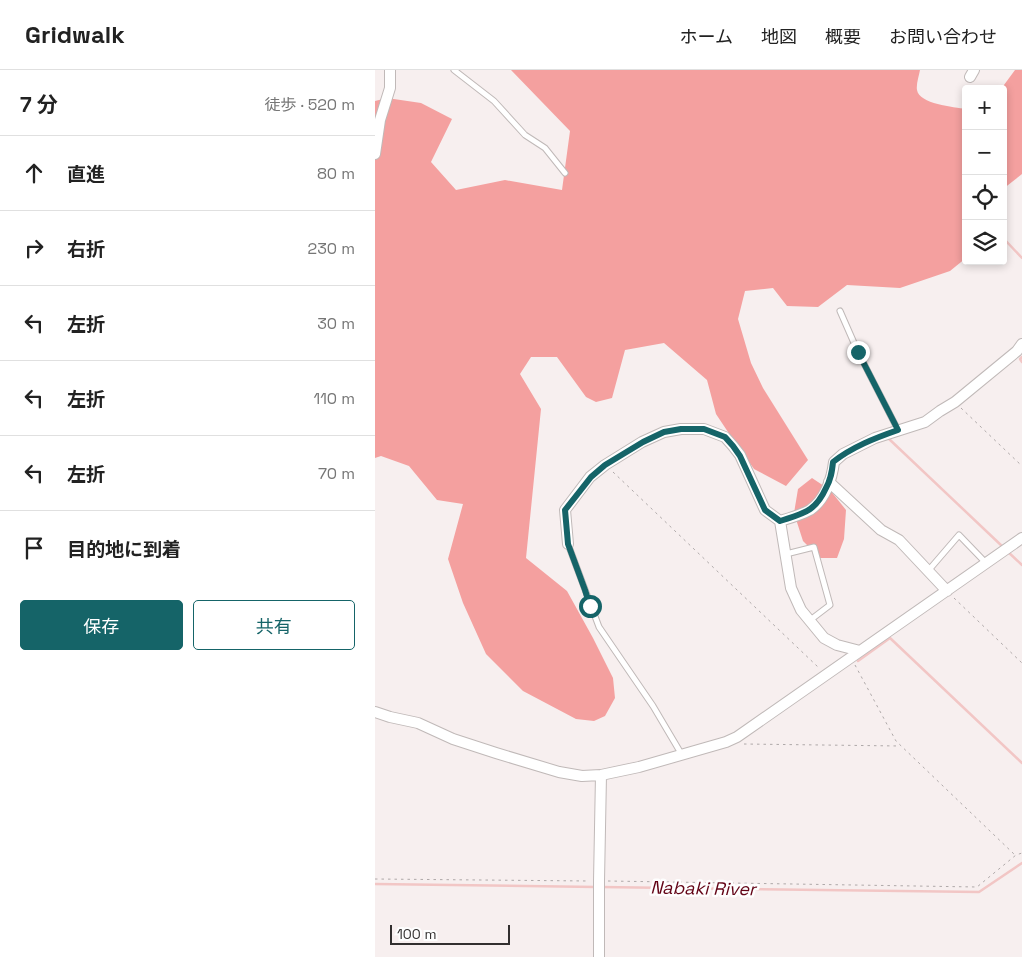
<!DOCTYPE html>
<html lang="ja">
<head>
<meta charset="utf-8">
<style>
  :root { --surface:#fff; --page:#f6f6f6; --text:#222; --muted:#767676; --line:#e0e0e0; --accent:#156468 }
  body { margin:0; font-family:"Space Grotesk","Noto Sans JP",sans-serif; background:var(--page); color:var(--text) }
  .controls { position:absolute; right:15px; top:15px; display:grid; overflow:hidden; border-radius:5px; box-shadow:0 2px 8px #0003 }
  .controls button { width:45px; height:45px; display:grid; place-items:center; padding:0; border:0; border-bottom:1px solid var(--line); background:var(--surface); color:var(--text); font:25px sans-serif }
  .scale { position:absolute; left:15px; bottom:12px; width:120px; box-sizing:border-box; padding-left:5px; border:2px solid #322f2f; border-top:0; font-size:14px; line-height:18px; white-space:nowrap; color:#322f2f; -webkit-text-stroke:4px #fefefe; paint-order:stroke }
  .stop { position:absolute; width:15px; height:15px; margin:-11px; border:4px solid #156468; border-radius:50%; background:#fff }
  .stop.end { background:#156468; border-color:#fff; box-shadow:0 1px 5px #0008 }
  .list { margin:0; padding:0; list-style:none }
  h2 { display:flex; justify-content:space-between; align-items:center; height:65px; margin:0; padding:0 20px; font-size:21px }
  h2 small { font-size:16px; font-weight:400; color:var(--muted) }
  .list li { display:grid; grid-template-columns:32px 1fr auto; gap:15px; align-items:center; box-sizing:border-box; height:75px; padding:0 20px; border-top:1px solid var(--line) }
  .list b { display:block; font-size:19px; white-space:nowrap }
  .list em { font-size:16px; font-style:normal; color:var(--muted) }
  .actions { display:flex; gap:10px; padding:15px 20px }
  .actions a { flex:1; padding:11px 0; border:1px solid var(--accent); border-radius:5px; text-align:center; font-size:18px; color:var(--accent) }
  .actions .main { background:var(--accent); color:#fff }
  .icon { flex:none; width:28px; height:28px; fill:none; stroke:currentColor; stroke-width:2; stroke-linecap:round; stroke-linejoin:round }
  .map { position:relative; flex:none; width:647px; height:887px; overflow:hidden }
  header { display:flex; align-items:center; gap:30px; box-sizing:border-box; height:70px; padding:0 25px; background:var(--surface); border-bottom:1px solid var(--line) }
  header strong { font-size:24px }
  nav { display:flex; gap:28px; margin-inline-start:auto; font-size:18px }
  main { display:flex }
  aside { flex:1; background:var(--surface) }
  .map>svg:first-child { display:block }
  .forest { fill:#f4a09f }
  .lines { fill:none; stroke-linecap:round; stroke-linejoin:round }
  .stream { stroke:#f2c6c5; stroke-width:2.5 }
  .lane-casing { stroke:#c0b9b8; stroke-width:7 }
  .street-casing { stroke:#c0b9b8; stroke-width:12 }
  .path { stroke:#afa9a9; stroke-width:1; stroke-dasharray:2.5 4; stroke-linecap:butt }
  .lane { stroke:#fff; stroke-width:5 }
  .street { stroke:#fff; stroke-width:10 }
  .route { stroke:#156468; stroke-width:6 }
  .labels { text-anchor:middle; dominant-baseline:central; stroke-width:5; stroke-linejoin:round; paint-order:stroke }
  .water-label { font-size:18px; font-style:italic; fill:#630416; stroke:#fefefe }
</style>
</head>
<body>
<header>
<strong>Gridwalk</strong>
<nav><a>ホーム</a><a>地図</a><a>概要</a><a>お問い合わせ</a></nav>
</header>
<main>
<aside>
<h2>7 分<small>徒歩 · 520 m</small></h2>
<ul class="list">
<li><svg class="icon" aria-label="ahead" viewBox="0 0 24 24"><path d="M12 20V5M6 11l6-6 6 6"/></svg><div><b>直進</b></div><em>80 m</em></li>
<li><svg class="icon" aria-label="right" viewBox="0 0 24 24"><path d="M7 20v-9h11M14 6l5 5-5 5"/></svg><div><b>右折</b></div><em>230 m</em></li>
<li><svg class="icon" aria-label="left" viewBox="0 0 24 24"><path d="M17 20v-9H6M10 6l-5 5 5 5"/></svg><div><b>左折</b></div><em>30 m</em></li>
<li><svg class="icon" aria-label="left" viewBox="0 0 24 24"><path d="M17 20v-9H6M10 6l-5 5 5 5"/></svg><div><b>左折</b></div><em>110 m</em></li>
<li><svg class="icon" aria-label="left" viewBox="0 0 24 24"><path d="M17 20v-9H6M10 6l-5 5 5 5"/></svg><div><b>左折</b></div><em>70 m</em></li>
<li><svg class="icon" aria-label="arrive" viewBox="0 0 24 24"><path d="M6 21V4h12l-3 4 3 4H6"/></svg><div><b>目的地に到着</b></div></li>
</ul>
<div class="actions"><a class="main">保存</a><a>共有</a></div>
</aside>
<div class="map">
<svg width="647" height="887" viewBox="0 0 647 887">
  <rect width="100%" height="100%" fill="#f7efef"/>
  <path class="forest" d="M136 0H545C544 6 541 14 542 20 544 34 579 37 591 39V188L575 201 525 218 472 215 443 237 412 236 398 218 370 221 363 249 376 293 388 318 433 390 411 416 379 399 355 365 341 344 332 310 289 273 250 280 237 328 221 332 211 327 182 287H156L145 304 166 339 151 488 192 521 218 568 238 608 240 628 230 646 219 651 201 649 148 621 111 584 88 533 73 489 88 434 62 430 34 396 6 386 0 388V31L12 28 46 33 77 49 56 92 81 120 130 110 187 120 195 61Z
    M640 0H647V104L628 119V19H626Z
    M437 408 455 420 471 440 469 469 462 488H445L428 471 419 443 423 419Z"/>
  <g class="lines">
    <path class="stream" d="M631 171 647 188
      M647 287 645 289 647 292
      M513 368 628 477
      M632 481 647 495
      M483 591 515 568 647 693
      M0 814 221 817
      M226 817 604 822 647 793"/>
    <defs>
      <path id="lane" d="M79 0 119 31 150 65 170 78 190 103
        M465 241 483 282 523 360
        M193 474 224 557 278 636 307 685
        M411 484 439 477 455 535 434 551
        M553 501 584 465 611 493"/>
      <path id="street" d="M595 7 599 0
        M0 84 5 50 15 18V0
        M454 412 506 460 524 470 572 521
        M405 451C415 448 426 445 435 440 450 430 457 409 459 392L468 384 500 368 550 352 565 341 580 332 642 281 647 274
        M193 474 190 440 215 407 230 395 267 372 289 362 306 359H329L350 367 358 376 365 385 390 440 405 451 416 518 426 540 449 568 462 575 485 581
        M0 642 15 647 43 653 78 669 121 683 184 702 207 706 226 705 264 697 351 672 362 667 647 468
        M224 887V811L226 705"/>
    </defs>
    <use href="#lane" class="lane-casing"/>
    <use href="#street" class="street-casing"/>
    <path class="path" d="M586 338 647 396
      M238 402 443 597
      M579 528 647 593
      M480 595 521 671 640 785
      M369 674 525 676
      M0 809 214 811
      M233 811 602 817 641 785 647 783"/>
    <use href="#lane" class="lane"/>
    <use href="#street" class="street"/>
  </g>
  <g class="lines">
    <path class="route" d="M215 536 210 520 193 474 190 440 216 407 230 395 268 372 289 362 306 359H329L350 367 358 376 365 386 390 440 405 451C429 443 440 442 451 418 456 409 457 402 458 392 477 377 500 368 523 360L483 282"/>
  </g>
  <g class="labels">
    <g class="water-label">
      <text transform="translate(328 818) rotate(1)">Nabaki River</text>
    </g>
  </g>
</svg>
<div class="controls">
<button>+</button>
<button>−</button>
<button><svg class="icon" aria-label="locate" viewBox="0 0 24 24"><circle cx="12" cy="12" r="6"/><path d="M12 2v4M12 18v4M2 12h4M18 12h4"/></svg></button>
<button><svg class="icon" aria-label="layers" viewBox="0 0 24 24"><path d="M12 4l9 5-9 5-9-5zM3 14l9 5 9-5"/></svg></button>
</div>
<div class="scale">100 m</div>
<div class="stop" style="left:215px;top:536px"></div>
<div class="stop end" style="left:483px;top:282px"></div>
</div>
</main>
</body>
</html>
